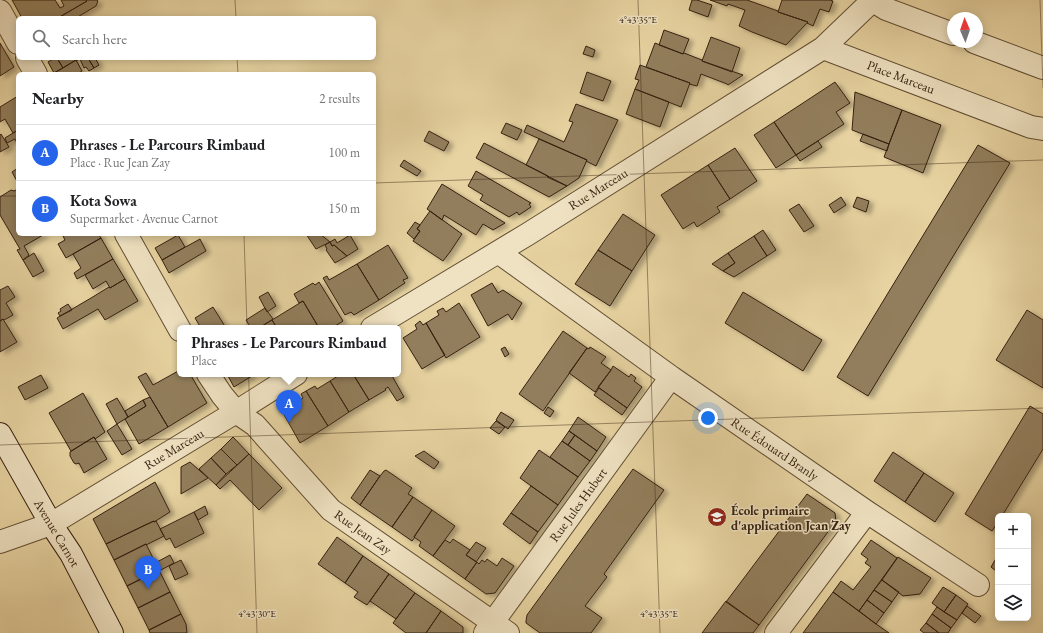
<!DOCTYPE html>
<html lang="en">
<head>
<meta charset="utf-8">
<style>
  :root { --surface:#fff; --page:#f6f6f6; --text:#202124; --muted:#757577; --line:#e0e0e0; --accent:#2563eb }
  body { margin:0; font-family:"EB Garamond",serif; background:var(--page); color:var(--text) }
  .controls { position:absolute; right:12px; bottom:12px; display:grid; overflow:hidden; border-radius:6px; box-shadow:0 2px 10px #0003 }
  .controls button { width:36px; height:36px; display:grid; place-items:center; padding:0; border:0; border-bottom:1px solid var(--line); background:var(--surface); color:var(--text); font:20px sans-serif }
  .compass { position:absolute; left:947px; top:12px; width:36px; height:36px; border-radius:50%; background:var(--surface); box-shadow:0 2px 10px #0003; rotate:358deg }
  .you { position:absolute; left:708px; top:418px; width:14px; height:14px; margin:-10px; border:3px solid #fff; border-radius:50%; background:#1a73e8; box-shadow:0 0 0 6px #1a73e833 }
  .badge { display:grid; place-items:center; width:26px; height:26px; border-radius:50%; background:var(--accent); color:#fff; font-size:13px; font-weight:700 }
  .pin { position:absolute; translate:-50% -33px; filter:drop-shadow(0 1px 2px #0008) }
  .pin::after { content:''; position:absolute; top:21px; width:14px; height:12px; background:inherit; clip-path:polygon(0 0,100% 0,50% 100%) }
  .popup { position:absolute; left:177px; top:325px; width:224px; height:52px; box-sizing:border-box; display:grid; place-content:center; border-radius:6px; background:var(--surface); filter:drop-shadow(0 1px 3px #0005); font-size:13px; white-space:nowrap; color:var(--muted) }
  .popup b { font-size:15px; color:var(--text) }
  .popup::after { content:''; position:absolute; left:50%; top:100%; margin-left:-8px; border:8px solid transparent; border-top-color:var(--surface) }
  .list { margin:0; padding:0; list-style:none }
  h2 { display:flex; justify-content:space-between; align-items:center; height:52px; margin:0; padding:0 16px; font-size:17px }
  h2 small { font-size:13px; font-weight:400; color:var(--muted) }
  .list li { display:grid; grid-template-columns:26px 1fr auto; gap:12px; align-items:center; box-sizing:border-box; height:56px; padding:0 16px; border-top:1px solid var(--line) }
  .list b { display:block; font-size:15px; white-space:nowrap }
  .list p { margin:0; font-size:13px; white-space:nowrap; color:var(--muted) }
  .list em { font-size:13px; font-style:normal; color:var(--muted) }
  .icon { flex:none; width:22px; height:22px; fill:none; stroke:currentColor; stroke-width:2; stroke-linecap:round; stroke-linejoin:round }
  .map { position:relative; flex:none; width:1043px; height:633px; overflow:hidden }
  .search { position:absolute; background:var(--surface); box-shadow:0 2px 10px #0003; left:16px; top:16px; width:360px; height:44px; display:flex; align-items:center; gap:10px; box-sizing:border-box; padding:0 14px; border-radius:6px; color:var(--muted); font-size:15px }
  .panel { position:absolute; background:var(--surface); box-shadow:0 2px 10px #0003; left:16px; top:72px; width:360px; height:164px; border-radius:6px }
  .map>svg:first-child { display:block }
  .building { fill:#927e5b; stroke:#362110; filter:url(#shadow) }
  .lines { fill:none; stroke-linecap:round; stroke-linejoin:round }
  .minor-casing { stroke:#624e34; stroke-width:24 }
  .secondary-casing { stroke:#362110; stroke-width:24 }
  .minor { stroke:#efe2c2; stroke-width:22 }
  .secondary { stroke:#efe2c2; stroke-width:22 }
  .ticks { fill:none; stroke:#362110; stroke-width:1; stroke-opacity:0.45 }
  .labels { text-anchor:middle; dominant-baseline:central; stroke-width:3; stroke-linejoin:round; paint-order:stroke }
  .street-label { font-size:13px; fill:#362110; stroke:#efe2c2 }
  .poi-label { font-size:13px; font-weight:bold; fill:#362110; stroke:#efe2c2; text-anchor:start }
  .ticks-label { font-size:10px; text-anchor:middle; fill:#362110; stroke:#efe2c2; stroke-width:3; stroke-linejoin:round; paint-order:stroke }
</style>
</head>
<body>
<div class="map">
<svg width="1043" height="633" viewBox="0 0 1043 633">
  <defs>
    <filter id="shadow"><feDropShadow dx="4.5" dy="2.5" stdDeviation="2" flood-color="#0004"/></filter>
  </defs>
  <rect width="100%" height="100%" fill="#e7d3a1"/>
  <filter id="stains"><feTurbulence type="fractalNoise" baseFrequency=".005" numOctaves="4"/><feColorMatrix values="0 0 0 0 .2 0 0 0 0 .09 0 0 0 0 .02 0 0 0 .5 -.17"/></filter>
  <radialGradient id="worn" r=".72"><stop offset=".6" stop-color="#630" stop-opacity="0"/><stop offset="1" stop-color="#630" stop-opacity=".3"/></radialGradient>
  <path class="building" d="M12 0H55L60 8 64 6 61 0H86L87 1 58 18H22Z
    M86 0H97L98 1 96 6 76 18H58L87 1Z
    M692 0H697L712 5 708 17 689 10Z
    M710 0H747L778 11V12L808 22 786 45 752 32 739 26 745 10 728 4 727 6Z
    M782 0H830L833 1 829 12 820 9 813 26 807 23 808 22 778 12Z
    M664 30 689 39 683 54 659 45Z
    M711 37 740 48 732 72 702 61Z
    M0 43 14 67 0 76Z
    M655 43 683 54 684 53 702 60V61L743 75 728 85 727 84 701 74 697 86 689 84 690 83 646 67Z
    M586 46 595 50 593 57 583 54Z
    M55 58H57L63 68 54 73 48 62Z
    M57 58H82L76 61V60L63 68Z
    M82 58H88L94 68 89 71 86 67 84 68 80 59Z
    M88 58H95L99 65 94 68Z
    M76 60 82 71 79 73V74H55L54 73Z
    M640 65 690 83 681 107 635 89 639 80 635 79Z
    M587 72 611 81 603 101 580 93Z
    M835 82 850 103 836 112 844 124 796 155 774 122Z
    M635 89 669 102 660 127 626 114Z
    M855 92 902 110 889 144 852 130Z
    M18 96V130L13 133 5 119 0 122V107Z
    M576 104 618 120 596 166 586 161 587 160 524 132 527 125 564 142 573 122 569 121Z
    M902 110 941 125 923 173 884 157Z
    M774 122 796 155 776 168 754 135Z
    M506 123 522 130 517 140 501 133Z
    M18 130V145L15 139 7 143 5 138Z
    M429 131 449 142 444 151 424 141Z
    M1 134 9 147 0 152V135Z
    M863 134 889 144 887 151 860 141Z
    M539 139 587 160 579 178 567 186 526 165Z
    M818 141 822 147 800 161 796 155Z
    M484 143 548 176 547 177 567 186 549 197 476 158Z
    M978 145 1010 163 868 396 837 377Z
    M735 148 757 181 730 199 708 165Z
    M404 160 421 171 417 176 400 166Z
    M708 165 730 199 717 207 720 212 697 227 694 222 683 229 661 195Z
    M18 168V183L12 172Z
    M476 171 531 203 529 204 531 207 519 215 517 212 509 217 480 200 483 195 468 186Z
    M442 184 505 223 493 230 483 224 476 235 444 215 442 220 427 209Z
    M18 189V234H45L24 246 29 255 23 260 17 250 20 249 0 215V197L11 190 14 191Z
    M841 197 846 205 834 213 829 205Z
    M857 197 869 201 866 212 853 207Z
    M799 204 814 226 804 232 789 210Z
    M430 211 462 234 450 252 443 261 413 241 420 231 417 229Z
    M623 214 655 235 632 271 598 250Z
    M415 222 420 225 417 229 420 231 414 239 407 233Z
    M763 230 776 250 767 256 754 236Z
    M62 234H100L99 235 101 238 66 258 58 244 65 240Z
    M306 234H320L330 242 316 249Z
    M178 235 185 247 162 260 155 248Z
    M350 235 358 249 347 256 334 245 332 246 330 242 335 239 337 243Z
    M754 236 767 256 734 277 723 271 735 263 728 253Z
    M101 238 113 259 77 279 74 273 81 268 73 254Z
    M200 239 206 251 169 273 162 260Z
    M330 242 332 246 334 245 347 256 335 263 326 250 327 249 325 245Z
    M388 245 408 278 403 280 405 283 379 300 357 264Z
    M598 250 632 271 610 306 575 284Z
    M34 253 44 271 33 277 23 260Z
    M728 253 735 263 723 271 712 264Z
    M113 259 125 279 110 288 106 281 93 289 85 275Z
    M357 264 379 300 354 315 351 312 345 315 323 278 327 276 329 280Z
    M125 279 138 301 105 320 98 309 63 329 57 318 91 298 109 287 110 288Z
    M319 282 343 321 332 328H319L303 301 299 303 294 294 313 283 315 285Z
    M492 283 498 293 503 290 522 303 512 320 508 314 488 326 471 295Z
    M8 286 15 297 6 303 13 315 4 320 3 319 0 321V290Z
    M268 292 276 306 267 312 259 297Z
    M743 292 822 340 803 371 725 323Z
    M303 301 319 328H277L272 320Z
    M459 303 480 337 446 358 426 323 439 315 437 311 443 308 446 312Z
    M68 304 72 310 60 316 58 313 61 311 60 309Z
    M213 307 226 328H201L195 318Z
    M265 308 273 319 259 328H251L246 320Z
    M1027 310 1043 320V388L996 360Z
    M3 319 17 342 0 352V321Z
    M272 320 277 328H259Z
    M420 321 423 325 426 323 445 355 422 369 403 338 417 329 415 325Z
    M563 331 587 348 543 411 519 394Z
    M505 347 509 354 505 357 501 349Z
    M590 347 606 357 601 363 611 370 595 392 569 373 587 348 589 349Z
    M613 366 629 377 631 374 636 378 634 381 642 387 627 408 598 387 611 370Z
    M180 370V374H190L207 403 168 427 138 377 146 373 153 385Z
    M227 374H251L252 376 234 387Z
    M341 374H353L369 400 349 412 330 381Z
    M353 374H391L404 397 397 401 388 387 385 389 386 390 369 400Z
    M41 375 48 388 25 400 18 387Z
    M330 381 349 412 328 426 306 391 315 386 317 389Z
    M599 388 627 408 622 415 594 395Z
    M306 391 328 426 300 443 282 411 303 398 301 394Z
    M83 393 105 432 95 439 94 437 71 451 49 413Z
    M150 397 168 427 139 444 125 419 146 406 143 400Z
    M117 398 128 417 117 424 106 404Z
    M143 400 146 406 128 417 125 411Z
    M1030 406 1043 414V449L1002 516H998V522L992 531 965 514Z
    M548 407 554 411 550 417 544 413Z
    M501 412 514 420 508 429 496 420Z
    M578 417 606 437 597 451 569 431Z
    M496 421 505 427 499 434 490 428Z
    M117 424 132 449 122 455 107 431Z
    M569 431 575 435 568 445 562 441Z
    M575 435 597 451 590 461 568 445Z
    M94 437 107 459 84 473 79 463 76 464 74 463 70 456V452Z
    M233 437 249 454 237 465 221 449Z
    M562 441 590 461 578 477 550 457Z
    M221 449 237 465 226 474 211 458Z
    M539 450 578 477 558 505 520 478Z
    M424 451 439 462 434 469 415 456Z
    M893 452 924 473 905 502 874 481Z
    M249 454 282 488 259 510 230 480 220 489 216 485Z
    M211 458 226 474 216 485 199 469Z
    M190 462 208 478 181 494V467Z
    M633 469 664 490 604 574 607 577 585 606 602 618 591 633H540L526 623V621L527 615Z
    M370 470 380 476 360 505 351 498Z
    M386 470 412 488 408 494 413 497 392 527 360 505 380 476 384 471Z
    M924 473 954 493 935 522 905 502Z
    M155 482 170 512 154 522V521L145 525 106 544 93 519Z
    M531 486 558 505 538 532 511 513Z
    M807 494 835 513 836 521 759 625 726 602Z
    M413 497 432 510 414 537H415L412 541 392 527Z
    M205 506 208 514 198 520 194 512Z
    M432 510 455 526 433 556 419 546 421 542 414 537Z
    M194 512 204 533 175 548 170 538 166 540 160 529Z
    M511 513 538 532 530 544 503 524Z
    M154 521V522L156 521 164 536 146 545V544L114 560 106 544Z
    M337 537 363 556 345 583 318 564Z
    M453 539 470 550 466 555 477 562 465 579 433 556 445 540 450 543Z
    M871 540 897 558 859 611 833 592 841 581 853 590 871 567 865 563 868 559 861 554Z
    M476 542 486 548 476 562 466 555Z
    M146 544 159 570 127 586 114 560Z
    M170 555 174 563 159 571 155 563Z
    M998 555V571L996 570V571L991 567Z
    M363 556 389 574 367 605 354 597 358 592 345 583Z
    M898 557 931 578 920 594 903 596 882 580Z
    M502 558 514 566 495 593 486 594 465 579 477 562 479 564 482 560 485 562 487 559 497 566Z
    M181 560 188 574 175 580 169 566Z
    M159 570 170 592 138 608 127 586Z
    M389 574 415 593 396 619 370 601Z
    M882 580 899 592 892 602 874 590Z
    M943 587 956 595 944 612 932 603Z
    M874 590 892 602 884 613 867 600Z
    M170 592 181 614 149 630 138 608Z
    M833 592 876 624 889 633H803Z
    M415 593 441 611 426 633H406L393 623Z
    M956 595 968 604 957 620 944 612Z
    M867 600 884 613 876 624 859 611Z
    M726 601 759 625 753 633H702Z
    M967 606 981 616 975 623 962 613Z
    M937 607 957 620 951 628 932 614Z
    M441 611 463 627V633H426Z
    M181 614 186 624 187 633H150L149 630Z
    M932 614 951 628 948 633H939L926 623Z
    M926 623 939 633H924L920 630Z"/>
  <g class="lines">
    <defs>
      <path id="minor" d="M873 1 886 9 953 34
        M0 11 18 43
        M974 42 1043 68
        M823 48 1031 127 1043 129
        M27 58 36 74
        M126 234 180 330
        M498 252 671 377 867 512 978 585
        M372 328 528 234 823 48 873 0
        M208 374 222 395 236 412 255 425 331 510 508 633
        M0 542 51 524 236 412 296 374
        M485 633 671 377
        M776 633 867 512"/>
      <path id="secondary" d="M0 434 51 524 71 554 112 633"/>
    </defs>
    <use href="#minor" class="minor-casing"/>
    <use href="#secondary" class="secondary-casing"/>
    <use href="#minor" class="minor"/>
    <use href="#secondary" class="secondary"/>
  </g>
  <path class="ticks" d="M235 0 236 18M638 0 660 633M1040 0 1043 88M237 58 238 74M374 183 1043 160M0 196H18M244 234 257 633M0 445 1043 408"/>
  <defs>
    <symbol id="school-disc" viewBox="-11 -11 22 22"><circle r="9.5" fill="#8f2418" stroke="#efe2c2"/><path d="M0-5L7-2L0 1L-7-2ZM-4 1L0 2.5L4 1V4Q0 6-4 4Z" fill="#fff"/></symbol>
  </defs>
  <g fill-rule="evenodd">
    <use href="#school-disc" x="706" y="506" width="22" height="22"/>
  </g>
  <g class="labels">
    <g class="street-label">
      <text transform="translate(901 77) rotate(21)">Place Marceau</text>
      <text transform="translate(598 189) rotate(-32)">Rue Marceau</text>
      <text transform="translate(174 449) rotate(-31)">Rue Marceau</text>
      <text transform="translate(775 449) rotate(34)">Rue Édouard Branly</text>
      <text transform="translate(578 505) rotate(-54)">Rue Jules Hubert</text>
      <text transform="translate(363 532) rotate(35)">Rue Jean Zay</text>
      <text transform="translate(57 533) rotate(59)">Avenue Carnot</text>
    </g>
    <g class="poi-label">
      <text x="731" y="510">École primaire<tspan x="731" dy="15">d'application Jean Zay</tspan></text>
    </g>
  </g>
  <g class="ticks-label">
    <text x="638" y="23">4°43'35"E</text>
    <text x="257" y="617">4°43'30"E</text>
    <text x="659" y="617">4°43'35"E</text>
  </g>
  <rect width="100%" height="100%" filter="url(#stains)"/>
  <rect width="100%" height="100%" fill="url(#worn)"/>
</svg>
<div class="controls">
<button>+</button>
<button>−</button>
<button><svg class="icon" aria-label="layers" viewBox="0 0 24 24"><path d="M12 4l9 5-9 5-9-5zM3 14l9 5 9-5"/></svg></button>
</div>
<svg class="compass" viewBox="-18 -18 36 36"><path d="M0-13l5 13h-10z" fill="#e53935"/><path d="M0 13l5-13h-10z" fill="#757577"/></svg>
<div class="you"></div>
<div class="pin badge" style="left:289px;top:423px">A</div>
<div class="popup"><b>Phrases - Le Parcours Rimbaud</b>Place</div>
<div class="pin badge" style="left:148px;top:589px">B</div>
<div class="search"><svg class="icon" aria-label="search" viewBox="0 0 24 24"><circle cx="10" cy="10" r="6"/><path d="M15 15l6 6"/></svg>Search here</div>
<section class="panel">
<h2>Nearby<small>2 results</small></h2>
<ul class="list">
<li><span class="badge">A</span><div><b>Phrases - Le Parcours Rimbaud</b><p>Place · Rue Jean Zay</p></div><em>100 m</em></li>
<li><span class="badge">B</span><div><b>Kota Sowa</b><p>Supermarket · Avenue Carnot</p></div><em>150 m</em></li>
</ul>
</section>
</div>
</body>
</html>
